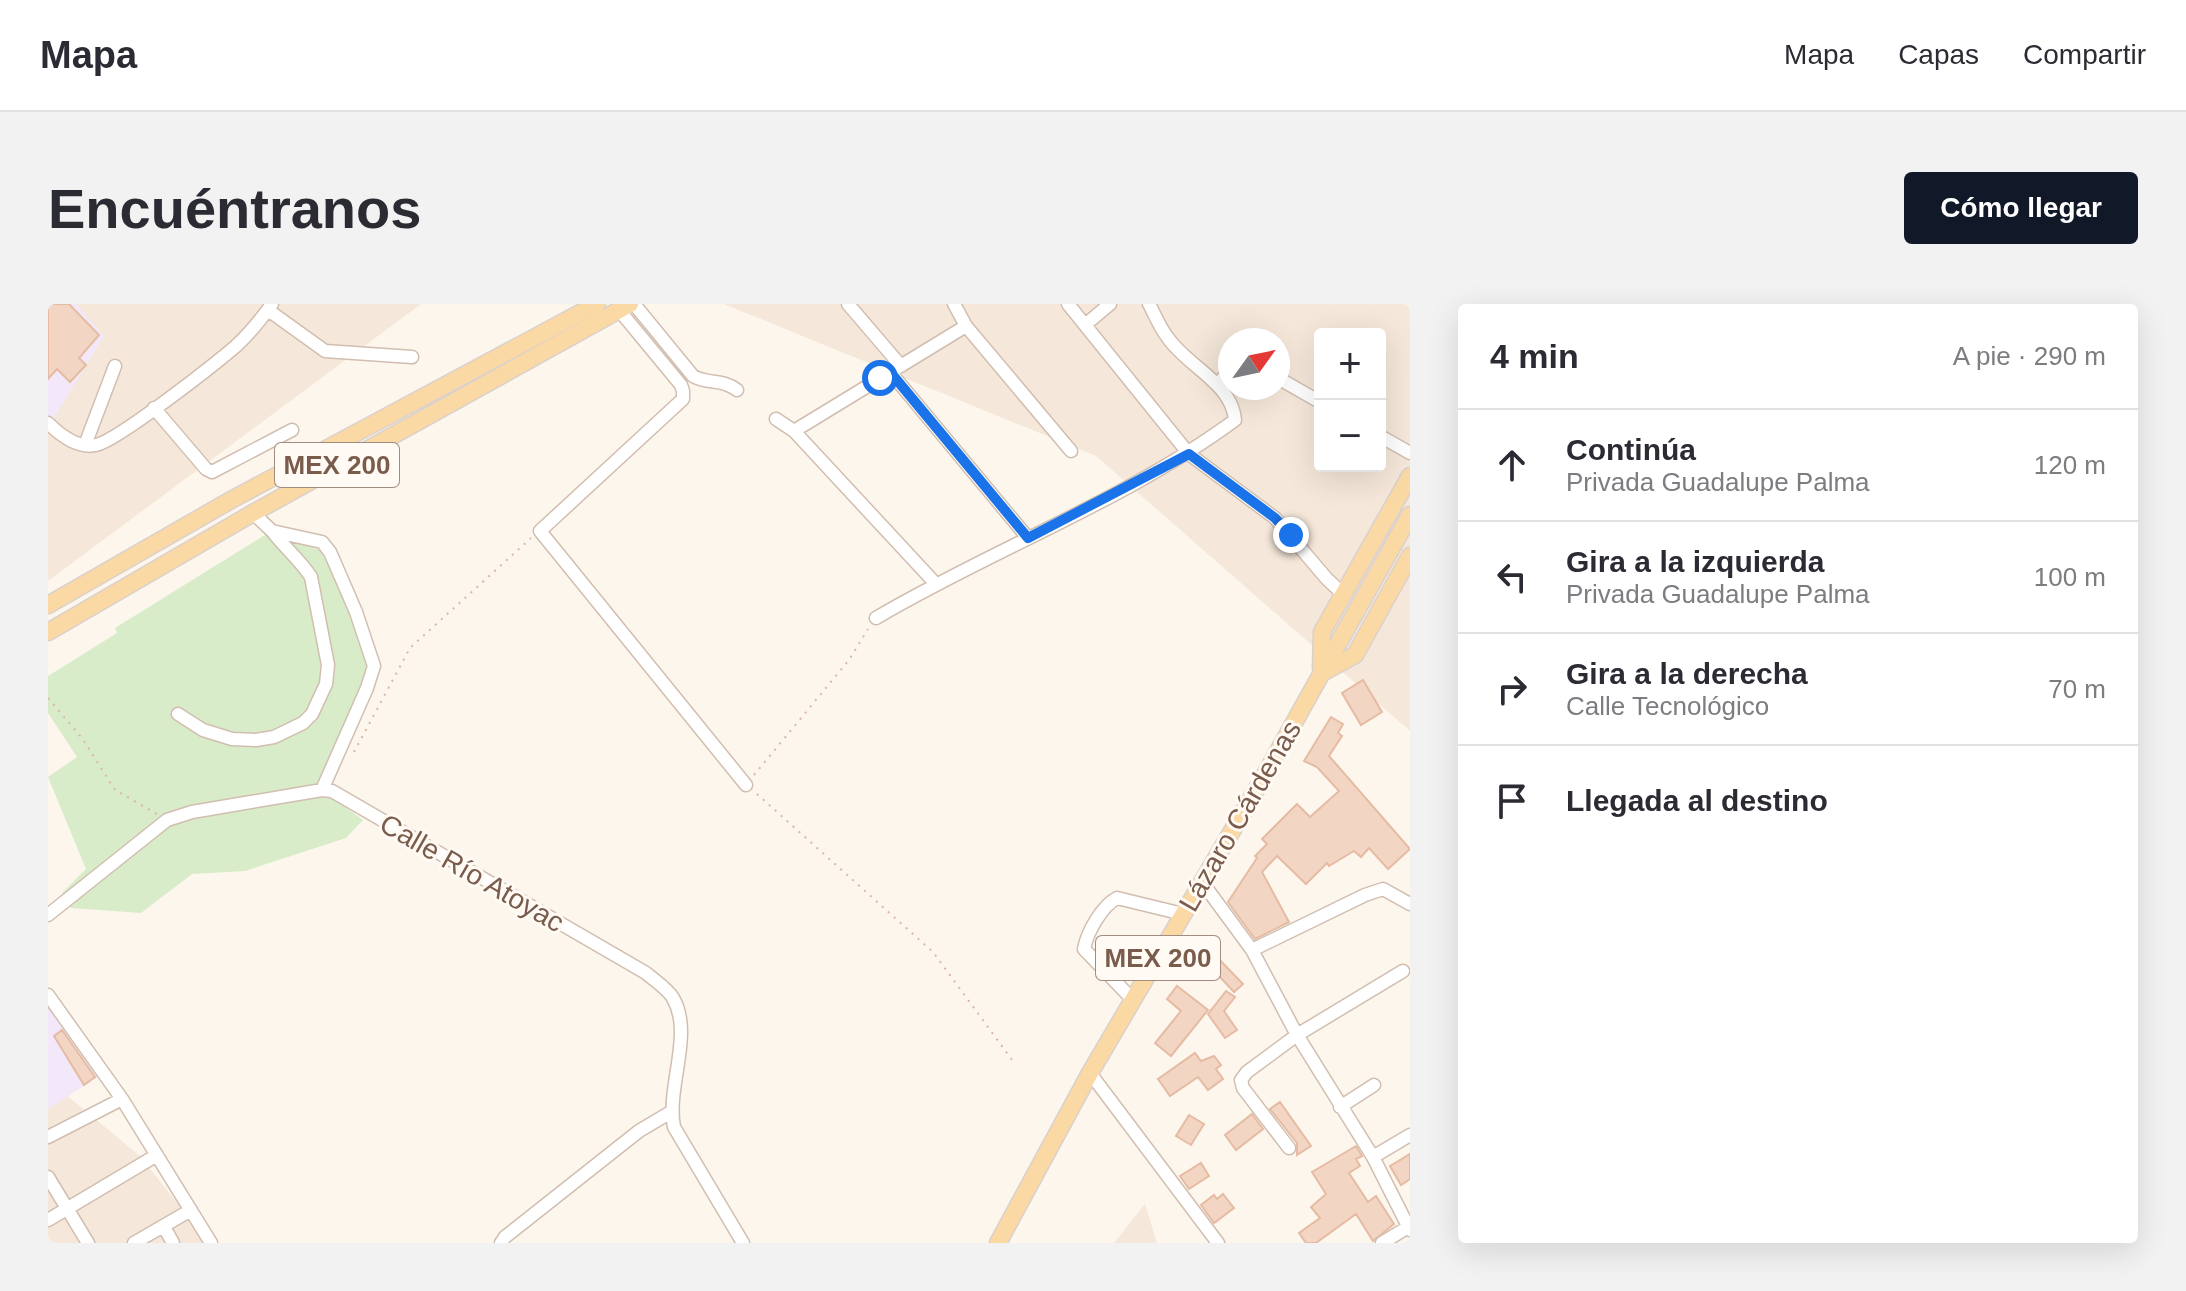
<!DOCTYPE html>
<html lang="es">
<head>
<meta charset="utf-8">
<style>
  :root { --surface:#fff; --page:#f2f2f3; --text:#2b2b33; --muted:#7c7c81; --line:#e1e1e2; --accent:#111827 }
  body { margin:0; font-family:Arial,sans-serif; background:var(--page); color:var(--text) }
  .controls { position:absolute; right:24px; top:24px; display:grid; overflow:hidden; border-radius:8px; box-shadow:0 8px 32px #0002 }
  .controls button { width:72px; height:72px; display:grid; place-items:center; padding:0; border:0; border-bottom:2px solid var(--line); background:var(--surface); color:var(--text); font:40px sans-serif }
  .compass { position:absolute; left:1170px; top:24px; width:72px; height:72px; border-radius:50%; background:var(--surface); box-shadow:0 8px 32px #0002; rotate:57deg }
  .stop { position:absolute; width:24px; height:24px; margin:-18px; border:6px solid #1a73e8; border-radius:50%; background:#fff }
  .stop.end { background:#1a73e8; border-color:#fff; box-shadow:0 2px 8px #0008 }
  .list { margin:0; padding:0; list-style:none }
  h2 { display:flex; justify-content:space-between; align-items:center; height:104px; margin:0; padding:0 32px; font-size:34px }
  h2 small { font-size:26px; font-weight:400; color:var(--muted) }
  .list li { display:grid; grid-template-columns:52px 1fr auto; gap:24px; align-items:center; box-sizing:border-box; height:112px; padding:0 32px; border-top:2px solid var(--line) }
  .list b { display:block; font-size:30px; white-space:nowrap }
  .list p { margin:0; font-size:26px; white-space:nowrap; color:var(--muted) }
  .list em { font-size:26px; font-style:normal; color:var(--muted) }
  .icon { flex:none; width:44px; height:44px; fill:none; stroke:currentColor; stroke-width:2; stroke-linecap:round; stroke-linejoin:round }
  .map { position:relative; flex:none; width:1362px; height:939px; overflow:hidden; border-radius:8px }
  header { display:flex; align-items:center; gap:48px; box-sizing:border-box; height:112px; padding:0 40px; background:var(--surface); border-bottom:2px solid var(--line) }
  header strong { font-size:38px }
  nav { display:flex; gap:44px; margin-inline-start:auto; font-size:28px }
  .intro { display:flex; align-items:center; justify-content:space-between; box-sizing:border-box; height:192px; padding:0 48px }
  h1 { margin:0; font-size:56px }
  .button { padding:20px 36px; border-radius:8px; background:var(--accent); color:#fff; font-size:28px; font-weight:700 }
  main { display:flex; gap:48px; padding:0 48px }
  aside { flex:1; background:var(--surface); border-radius:8px; box-shadow:0 8px 32px #0002 }
  .map>svg:first-child { display:block }
  .residential { fill:#f5e8da; fill-rule:evenodd }
  .education { fill:#f3e8fa }
  .green { fill:#d8ecc9 }
  .building { fill:#f3d5c3; stroke:#e6bba3; stroke-width:2 }
  .lines { fill:none; stroke-linecap:round; stroke-linejoin:round }
  .minor-casing { stroke:#d1beb0; stroke-width:15 }
  .major-casing { stroke:#dad1cd; stroke-width:19 }
  .path { stroke:#d9b8a5; stroke-width:2; stroke-dasharray:2 6; stroke-linecap:butt }
  .minor { stroke:#fff; stroke-width:12 }
  .major { stroke:#fbd9a5; stroke-width:16 }
  .route { stroke:#1a73e8; stroke-width:10 }
  .labels { text-anchor:middle; dominant-baseline:central; stroke-width:6; stroke-linejoin:round; paint-order:stroke }
  .shield { fill:#fffaf3; stroke:#a28b7f; stroke-width:2 }
  .shield-label { font-size:26px; font-weight:bold; fill:#7a5c4d }
  .street-label { font-size:28px; fill:#7a5c4d; stroke:#fffaf3 }
</style>
</head>
<body>
<header>
<strong>Mapa</strong>
<nav><a>Mapa</a><a>Capas</a><a>Compartir</a></nav>
</header>
<div class="intro"><h1>Encuéntranos</h1><a class="button">Cómo llegar</a></div>
<main>
<div class="map">
<svg width="1362" height="939" viewBox="0 0 1362 939">
  <rect width="100%" height="100%" fill="#fdf6ec"/>
  <path class="residential" d="M0 0H373L0 277Z
    M676 0H1362V427L1048 152ZM1272 30H1332V162H1272ZM1182 36H1230V84H1182Z
    M0 776 92 852 161 939H0Z
    M1097 900 1109 939H1066Z"/>
  <path class="education" d="M0 0H28L56 32 4 117 0 112Z
    M0 703 18 724 50 773 0 805Z"/>
  <path class="green" d="M220 229 272 246C288 277 319 324 322 358 324 378 279 461 269 483L315 516 298 534 197 567 144 570 93 609 23 604 14 589 38 565 0 473 29 453 0 409V372L69 329 67 324Z"/>
  <path class="building" d="M0 0H21L51 31 31 54 38 61 22 78 9 65 0 75Z
    M1315 376 1334 408 1313 421 1294 389Z
    M1283 413 1295 420 1290 429 1294 432 1281 452 1362 545 1340 565 1321 544 1313 553 1306 547 1281 562 1279 559 1258 580 1229 552 1214 568 1241 618 1207 635 1180 598 1209 554 1207 552 1219 540 1214 535 1249 500 1262 513 1291 487 1269 463 1256 457Z
    M1164 648 1195 680 1186 688 1156 656Z
    M1129 682 1160 706 1123 752 1107 739 1133 707 1119 695Z
    M1178 687 1187 693 1176 707 1189 726 1177 734 1160 710Z
    M14 726 47 773 36 781 6 732Z
    M1147 749 1153 757 1166 752 1173 761 1168 765 1175 775 1160 786 1150 773 1122 792 1110 775Z
    M1232 798 1263 842 1249 851V839L1222 805Z
    M1204 810 1215 825 1188 846 1177 831Z
    M1141 811 1156 820 1143 841 1128 832Z
    M1308 842 1314 852 1308 855 1312 862 1301 869 1320 898 1328 892 1346 920 1325 937 1308 910 1268 939H1258L1251 929 1272 914 1263 903 1278 890 1264 868Z
    M1362 850V875L1353 881 1342 862Z
    M1153 859 1161 872 1141 885 1132 872Z
    M1175 890 1186 904 1166 919 1153 901 1166 891 1169 895Z"/>
  <g class="lines">
    <defs>
      <path id="minor" d="M586 0 645 72C661 81 673 74 689 86
        M800 0 853 62
        M906 0 918 22 1023 147
        M1020 0 1141 150 1227 214 1279 275 1295 290
        M220 6 277 47 364 53
        M571 6 633 81 635 87V95L492 227 698 481
        M1037 21 1062 0
        M843 69 980 234
        M1230 74 1272 98
        M1170 80 1182 66
        M106 104 158 165 164 168 244 126
        M728 115 746 127 887 279
        M0 119C12 131 29 145 48 141 69 137 167 60 188 42 201 30 214 14 224 0
        M746 127 918 22
        M1332 132 1362 149
        M37 141 67 62
        M205 209 224 227 274 238 282 248 308 308 326 362 319 384 274 486
        M828 314C945 245 1077 197 1187 116 1184 79 1140 63 1120 34 1112 24 1107 11 1101 0
        M130 410 155 426 184 435 208 436 226 433 255 419 264 410 278 380 280 361 263 273C253 257 236 243 224 227
        M1154 578 1204 646 1249 731 1325 853 1362 926
        M0 611 119 516 144 508 274 486 284 487 598 669C606 676 620 685 625 694 646 730 618 783 626 823L695 939
        M1204 646 1317 591 1335 585 1362 600
        M0 691 74 795 163 939
        M1085 696 1036 645C1039 628 1054 602 1069 594L1135 610
        M1042 769 1170 939
        M1292 803 1326 781
        M0 833 74 795
        M1241 844 1195 784 1193 776 1199 768 1249 731 1355 667
        M1325 853 1362 831
        M0 873 40 939
        M0 916 109 851
        M116 923 125 939
        M86 939 143 906
        M453 939 457 933 591 827 623 808
        M1334 939 1362 922"/>
      <path id="major" d="M0 301 183 196 549 0
        M0 328 205 209 582 0
        M1273 364 1274 328 1362 172
        M1274 369 1307 351 1362 252
        M950 939 1042 769 1214 476 1362 211"/>
    </defs>
    <use href="#minor" class="minor-casing"/>
    <use href="#major" class="major-casing"/>
    <path class="path" d="M0 394 34 434 67 486 109 510
      M306 448 362 344 483 234
      M706 471 801 356 820 325
      M709 490 885 648 967 760"/>
    <use href="#minor" class="minor"/>
    <use href="#major" class="major"/>
  </g>
  <g class="lines">
    <path class="route" d="M832 74 843 69 980 234 1141 150 1227 214 1243 231"/>
  </g>
  <g class="labels">
    <g class="shield">
      <rect x="227" y="139" width="124" height="44" rx="6"/>
      <rect x="1048" y="632" width="124" height="44" rx="6"/>
    </g>
    <g class="shield-label">
      <text x="289" y="161">MEX 200</text>
      <text x="1110" y="654">MEX 200</text>
    </g>
    <g class="street-label">
      <text transform="translate(1192 512) rotate(-60)">Lázaro Cárdenas</text>
      <text transform="translate(424 569) rotate(30)">Calle Río Atoyac</text>
    </g>
  </g>
</svg>
<div class="controls">
<button>+</button>
<button>−</button>
</div>
<svg class="compass" viewBox="-18 -18 36 36"><path d="M0-13l5 13h-10z" fill="#e53935"/><path d="M0 13l5-13h-10z" fill="#7c7c81"/></svg>
<div class="stop" style="left:832px;top:74px"></div>
<div class="stop end" style="left:1243px;top:231px"></div>
</div>
<aside>
<h2>4 min<small>A pie · 290 m</small></h2>
<ul class="list">
<li><svg class="icon" aria-label="ahead" viewBox="0 0 24 24"><path d="M12 20V5M6 11l6-6 6 6"/></svg><div><b>Continúa</b><p>Privada Guadalupe Palma</p></div><em>120 m</em></li>
<li><svg class="icon" aria-label="left" viewBox="0 0 24 24"><path d="M17 20v-9H6M10 6l-5 5 5 5"/></svg><div><b>Gira a la izquierda</b><p>Privada Guadalupe Palma</p></div><em>100 m</em></li>
<li><svg class="icon" aria-label="right" viewBox="0 0 24 24"><path d="M7 20v-9h11M14 6l5 5-5 5"/></svg><div><b>Gira a la derecha</b><p>Calle Tecnológico</p></div><em>70 m</em></li>
<li><svg class="icon" aria-label="arrive" viewBox="0 0 24 24"><path d="M6 21V4h12l-3 4 3 4H6"/></svg><div><b>Llegada al destino</b></div></li>
</ul>
</aside>
</main>
</body>
</html>
